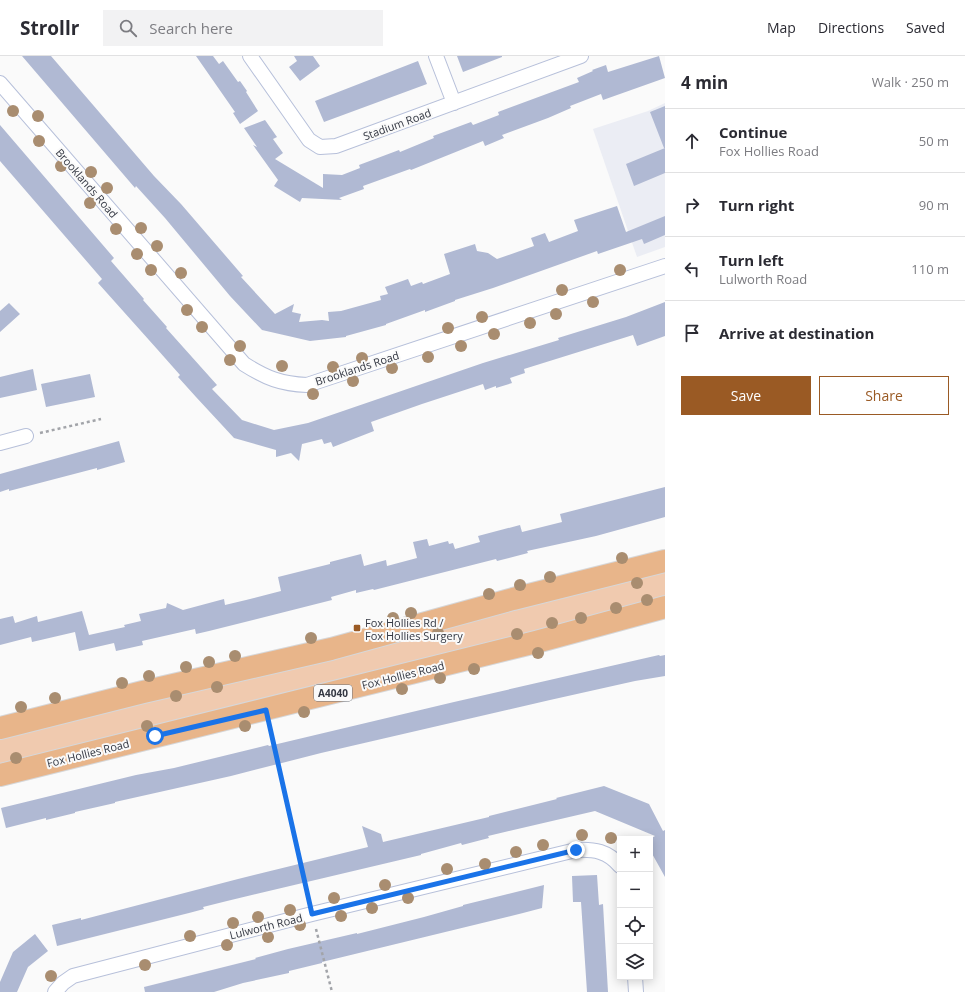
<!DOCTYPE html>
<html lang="en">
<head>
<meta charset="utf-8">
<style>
  :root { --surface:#fff; --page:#f2f2f3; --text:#2b2b33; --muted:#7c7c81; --line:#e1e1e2; --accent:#9a5a24 }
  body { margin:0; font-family:"Open Sans",sans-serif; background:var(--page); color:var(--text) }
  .controls { position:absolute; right:12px; bottom:12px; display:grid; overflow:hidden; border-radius:0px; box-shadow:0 2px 10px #0003 }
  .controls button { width:36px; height:36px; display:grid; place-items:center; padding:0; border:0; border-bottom:1px solid var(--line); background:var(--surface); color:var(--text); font:20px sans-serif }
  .stop { position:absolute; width:12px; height:12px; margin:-9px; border:3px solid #1a73e8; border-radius:50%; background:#fff }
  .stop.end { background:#1a73e8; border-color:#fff; box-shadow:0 1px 4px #0008 }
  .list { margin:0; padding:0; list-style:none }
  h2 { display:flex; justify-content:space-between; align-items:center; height:52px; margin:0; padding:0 16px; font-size:17px }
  h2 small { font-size:13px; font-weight:400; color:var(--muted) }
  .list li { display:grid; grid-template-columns:26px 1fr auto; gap:12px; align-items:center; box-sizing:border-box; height:64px; padding:0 16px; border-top:1px solid var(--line) }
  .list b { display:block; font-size:15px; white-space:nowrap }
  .list p { margin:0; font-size:13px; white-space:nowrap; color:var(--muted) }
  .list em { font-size:13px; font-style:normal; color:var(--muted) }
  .actions { display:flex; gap:8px; padding:12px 16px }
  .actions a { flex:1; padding:9px 0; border:1px solid var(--accent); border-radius:0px; text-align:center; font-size:14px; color:var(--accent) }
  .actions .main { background:var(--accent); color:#fff }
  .icon { flex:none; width:22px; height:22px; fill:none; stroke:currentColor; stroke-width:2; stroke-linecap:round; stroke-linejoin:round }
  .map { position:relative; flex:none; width:665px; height:936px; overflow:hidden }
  header { display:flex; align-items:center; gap:24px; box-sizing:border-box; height:56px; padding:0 20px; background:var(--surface); border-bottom:1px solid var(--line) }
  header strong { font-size:19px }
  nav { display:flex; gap:22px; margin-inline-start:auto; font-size:14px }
  .search { width:280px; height:36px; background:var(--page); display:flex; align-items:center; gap:10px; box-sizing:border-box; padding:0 14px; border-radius:0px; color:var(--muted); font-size:15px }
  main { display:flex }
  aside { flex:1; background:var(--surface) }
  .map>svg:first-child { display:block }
  .built { fill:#ebedf4 }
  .green { fill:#f0caaf }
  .building { fill:#b0b9d3 }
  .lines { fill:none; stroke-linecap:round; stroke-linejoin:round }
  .street-casing { stroke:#b7c0da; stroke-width:16 }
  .primary-casing { stroke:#d6d7d9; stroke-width:24 }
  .path { stroke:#a2a4a9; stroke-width:2.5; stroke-dasharray:3 3; stroke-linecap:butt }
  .street { stroke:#fff; stroke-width:14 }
  .primary { stroke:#e8b58a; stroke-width:22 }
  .tree { fill:#a98d70 }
  .route { stroke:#1a73e8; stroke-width:5 }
  .poi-dot { fill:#9a5a24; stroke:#fafafa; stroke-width:1.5 }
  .labels { text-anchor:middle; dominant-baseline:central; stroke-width:4; stroke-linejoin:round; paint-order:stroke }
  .shield { fill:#fafafa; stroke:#6f727a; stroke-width:1 }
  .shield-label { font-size:10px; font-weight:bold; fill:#343843 }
  .street-label { font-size:11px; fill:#343843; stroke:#fafafa }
  .poi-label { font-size:11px; fill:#343843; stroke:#fafafa; text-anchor:start }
</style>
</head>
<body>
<header>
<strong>Strollr</strong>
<div class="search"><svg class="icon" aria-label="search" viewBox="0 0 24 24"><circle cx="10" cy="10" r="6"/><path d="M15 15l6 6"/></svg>Search here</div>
<nav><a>Map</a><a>Directions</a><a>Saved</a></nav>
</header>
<main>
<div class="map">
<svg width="665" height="936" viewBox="0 0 665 936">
  <rect width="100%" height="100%" fill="#fafafa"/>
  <path class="built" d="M665 47V191L637 201 593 73 648 55Z"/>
  <path class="green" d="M665 514V544L0 710V682L304 609Z"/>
  <path class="building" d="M22 0H51L154 120 181 148 243 220 241 221 275 258 294 248 292 256 301 258 299 266 322 264 329 265 328 256 341 255 381 244 380 240 388 238 385 231 408 223 411 230 422 226 423 228 450 218 444 198 475 188 477 195 488 197 497 203 534 190 531 182 545 177 549 186 578 175 574 164 617 150 626 176 665 160V179L644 188 642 183 598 198 597 195 493 232 455 244V245L425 256V254L386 268V269L346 280V281L310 285 262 274 230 240 165 162 136 130 135 132Z
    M196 0H213L219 8 223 5 238 26 240 25 247 35 246 36 258 55 240 68 233 57 235 56Z
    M294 0H313L320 10 300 25 289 11 297 5Z
    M457 0H502V1L463 16Z
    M659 0 665 22 603 44 601 38 570 50 571 52 548 62 502 79 504 82 485 90 483 85 411 114 410 113 363 130 364 133 339 142 342 144 302 142 300 146 274 130 278 124 253 89 257 91 244 72 265 64 277 81 273 83 283 97 275 103 323 132V118L342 119 360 112 359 109 399 94 400 96 434 82 433 80 471 66 473 69 499 59 498 56 579 26 577 22 593 15 592 14 606 9 608 16Z
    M418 5 427 28 324 66 315 45Z
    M665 50V92H664L650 56Z
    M0 69 114 202 111 205 144 243 143 244 167 271 166 272 217 329 212 333 242 364 274 374 308 367 483 307 559 284 558 282 626 261 665 246V280L637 290 633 279 524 313 525 317 510 322 512 327 496 332V330L485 334 483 328 422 348 371 366 374 375 333 391 331 386 324 388 322 383 302 388 299 405 291 397 276 401V394L234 382 196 341 178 321 180 319 157 293 98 227 102 223 0 105Z
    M665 92V117L634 130 626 108Z
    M9 247 20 258 0 276V255Z
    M33 313 37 334 0 342V321Z
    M90 318 95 341 46 351 41 328Z
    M119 385 125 406 97 414V412L9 435V433L0 436V418Z
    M665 431V461L596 480 527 495 528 497 497 505 496 503 374 534 373 533 356 537V534L331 541 332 544 209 575 196 578 195 573 142 585 143 589 116 595 114 587 79 595 75 576 32 586 31 581 0 589V563L13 560 15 567 37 560 38 566 82 555 89 579 125 571 124 569 141 565 139 558 166 552 167 547 183 554 224 543 225 549 246 544 281 535 278 521 330 508V506L361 498 364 510 386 504 387 510 417 502 413 486 427 483 429 490 448 485 449 488 453 487 455 493 480 486 478 480 520 469 522 476 562 466 560 458Z
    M659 599 660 600 665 599V620L635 625 550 644 321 697 231 720 115 746V747L75 756V757L46 764V762L6 772 1 752 136 719 174 712 268 689 269 690 454 646Z
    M604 730 649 748 663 775 665 774V821L650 794V783L655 780 595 755 488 780 489 782 462 789 461 787 421 798V799L227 845 203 851 204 853 189 857 57 890 52 869 81 862V864L238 823 368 791 362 770 381 778 383 786 489 761V760L557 743 556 742Z
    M597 819 599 849 603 848 608 936H587L581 846H573L572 820Z
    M544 829 542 852 523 857 322 906V907L289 915V917L243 927 214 936H145L144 931 256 903 255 902 288 893 357 877V878L424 861 463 850V849Z
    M35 878 48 895 28 911 17 936H0V926L13 896Z"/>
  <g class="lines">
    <defs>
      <path id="street" d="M250 0 309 84 320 91 336 90 581 0
        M436 0 454 47
        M0 27 244 308C266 322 281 328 307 329L665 210
        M0 387 26 380
        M635 921 636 936
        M55 936 63 927 73 920 312 858 576 794C594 793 608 795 620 810"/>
      <path id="primary" d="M0 672 143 636 331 593 513 543 665 505
        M0 719 536 586 665 551"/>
    </defs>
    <use href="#street" class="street-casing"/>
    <use href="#primary" class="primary-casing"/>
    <path class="path" d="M40 377 101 363
      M270 672 309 844
      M316 873 332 936"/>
    <use href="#street" class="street"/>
    <use href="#primary" class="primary"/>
  </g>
  <g class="tree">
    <circle cx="13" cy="55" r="6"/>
    <circle cx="38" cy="60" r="6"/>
    <circle cx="39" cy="85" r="6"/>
    <circle cx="61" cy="110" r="6"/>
    <circle cx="91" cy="116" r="6"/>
    <circle cx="107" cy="132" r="6"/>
    <circle cx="90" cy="147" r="6"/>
    <circle cx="141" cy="172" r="6"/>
    <circle cx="116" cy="173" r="6"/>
    <circle cx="157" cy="190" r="6"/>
    <circle cx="137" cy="198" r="6"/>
    <circle cx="151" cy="214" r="6"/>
    <circle cx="620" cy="214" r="6"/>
    <circle cx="181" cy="217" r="6"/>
    <circle cx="562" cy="234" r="6"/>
    <circle cx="593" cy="246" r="6"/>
    <circle cx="187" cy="254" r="6"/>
    <circle cx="556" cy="258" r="6"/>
    <circle cx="482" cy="261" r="6"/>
    <circle cx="530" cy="267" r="6"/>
    <circle cx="202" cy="271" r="6"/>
    <circle cx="448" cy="272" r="6"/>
    <circle cx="494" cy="278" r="6"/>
    <circle cx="240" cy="290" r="6"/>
    <circle cx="461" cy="290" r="6"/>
    <circle cx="428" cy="301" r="6"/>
    <circle cx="362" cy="302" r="6"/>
    <circle cx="230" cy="304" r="6"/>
    <circle cx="282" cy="310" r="6"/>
    <circle cx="333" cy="311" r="6"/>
    <circle cx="392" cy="312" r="6"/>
    <circle cx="353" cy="325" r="6"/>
    <circle cx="313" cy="338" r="6"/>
    <circle cx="622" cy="502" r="6"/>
    <circle cx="550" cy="521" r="6"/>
    <circle cx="637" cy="527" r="6"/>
    <circle cx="520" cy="529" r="6"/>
    <circle cx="489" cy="538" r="6"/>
    <circle cx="647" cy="544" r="6"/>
    <circle cx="616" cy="552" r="6"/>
    <circle cx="411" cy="557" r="6"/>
    <circle cx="393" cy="562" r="6"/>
    <circle cx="581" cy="562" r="6"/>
    <circle cx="552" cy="567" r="6"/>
    <circle cx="438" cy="577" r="6"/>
    <circle cx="517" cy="578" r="6"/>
    <circle cx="311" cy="582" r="6"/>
    <circle cx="538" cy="597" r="6"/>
    <circle cx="235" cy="600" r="6"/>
    <circle cx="209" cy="606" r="6"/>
    <circle cx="186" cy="611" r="6"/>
    <circle cx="474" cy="613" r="6"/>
    <circle cx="149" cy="620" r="6"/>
    <circle cx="440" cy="622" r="6"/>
    <circle cx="122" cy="627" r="6"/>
    <circle cx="217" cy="631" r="6"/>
    <circle cx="402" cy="633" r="6"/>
    <circle cx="176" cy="640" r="6"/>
    <circle cx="55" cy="642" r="6"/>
    <circle cx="21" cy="651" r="6"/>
    <circle cx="304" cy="656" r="6"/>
    <circle cx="147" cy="670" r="6"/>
    <circle cx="245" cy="670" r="6"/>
    <circle cx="16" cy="702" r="6"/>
    <circle cx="582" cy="779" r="6"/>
    <circle cx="611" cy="782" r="6"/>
    <circle cx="543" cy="789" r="6"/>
    <circle cx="516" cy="796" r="6"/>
    <circle cx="485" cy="808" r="6"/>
    <circle cx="447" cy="813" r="6"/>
    <circle cx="385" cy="829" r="6"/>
    <circle cx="334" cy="842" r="6"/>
    <circle cx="408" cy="842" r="6"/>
    <circle cx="372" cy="852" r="6"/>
    <circle cx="290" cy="854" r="6"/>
    <circle cx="341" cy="860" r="6"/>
    <circle cx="258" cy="861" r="6"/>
    <circle cx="233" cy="867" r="6"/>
    <circle cx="300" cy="869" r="6"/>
    <circle cx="190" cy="880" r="6"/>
    <circle cx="268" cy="881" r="6"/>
    <circle cx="227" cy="889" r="6"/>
    <circle cx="145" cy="909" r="6"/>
    <circle cx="51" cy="920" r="6"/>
  </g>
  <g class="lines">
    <path class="route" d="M155 680 266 654 312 858 576 794"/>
  </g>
  <rect class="poi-dot" x="353" y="568" width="8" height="8" rx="2"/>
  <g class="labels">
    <rect class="shield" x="314" y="629" width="38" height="16" rx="3"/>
    <g class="shield-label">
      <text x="333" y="637">A4040</text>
    </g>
    <g class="street-label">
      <text transform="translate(397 68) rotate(-20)">Stadium Road</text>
      <text transform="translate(87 127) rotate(49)">Brooklands Road</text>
      <text transform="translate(357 312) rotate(-18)">Brooklands Road</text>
      <text transform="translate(403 619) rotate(-14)">Fox Hollies Road</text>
      <text transform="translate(88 697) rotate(-14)">Fox Hollies Road</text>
      <text transform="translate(266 870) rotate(-14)">Lulworth Road</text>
    </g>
    <g class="poi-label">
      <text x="365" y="566">Fox Hollies Rd /<tspan x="365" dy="13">Fox Hollies Surgery</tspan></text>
    </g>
  </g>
</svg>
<div class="controls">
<button>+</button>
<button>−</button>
<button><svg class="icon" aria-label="locate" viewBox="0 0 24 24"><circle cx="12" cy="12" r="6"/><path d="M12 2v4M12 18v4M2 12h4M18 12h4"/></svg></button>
<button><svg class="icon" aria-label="layers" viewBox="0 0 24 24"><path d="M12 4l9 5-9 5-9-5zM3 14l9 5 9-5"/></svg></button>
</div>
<div class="stop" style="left:155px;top:680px"></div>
<div class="stop end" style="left:576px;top:794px"></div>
</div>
<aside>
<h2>4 min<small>Walk · 250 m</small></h2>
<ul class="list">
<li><svg class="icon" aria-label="ahead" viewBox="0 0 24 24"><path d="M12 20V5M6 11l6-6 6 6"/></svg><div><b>Continue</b><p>Fox Hollies Road</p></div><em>50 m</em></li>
<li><svg class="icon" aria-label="right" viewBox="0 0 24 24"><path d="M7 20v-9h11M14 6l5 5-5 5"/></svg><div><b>Turn right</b></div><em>90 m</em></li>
<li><svg class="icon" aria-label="left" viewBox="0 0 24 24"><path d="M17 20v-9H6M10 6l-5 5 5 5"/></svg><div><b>Turn left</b><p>Lulworth Road</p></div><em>110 m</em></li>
<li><svg class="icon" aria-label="arrive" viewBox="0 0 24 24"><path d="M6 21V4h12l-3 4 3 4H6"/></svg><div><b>Arrive at destination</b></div></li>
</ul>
<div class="actions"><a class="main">Save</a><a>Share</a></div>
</aside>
</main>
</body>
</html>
